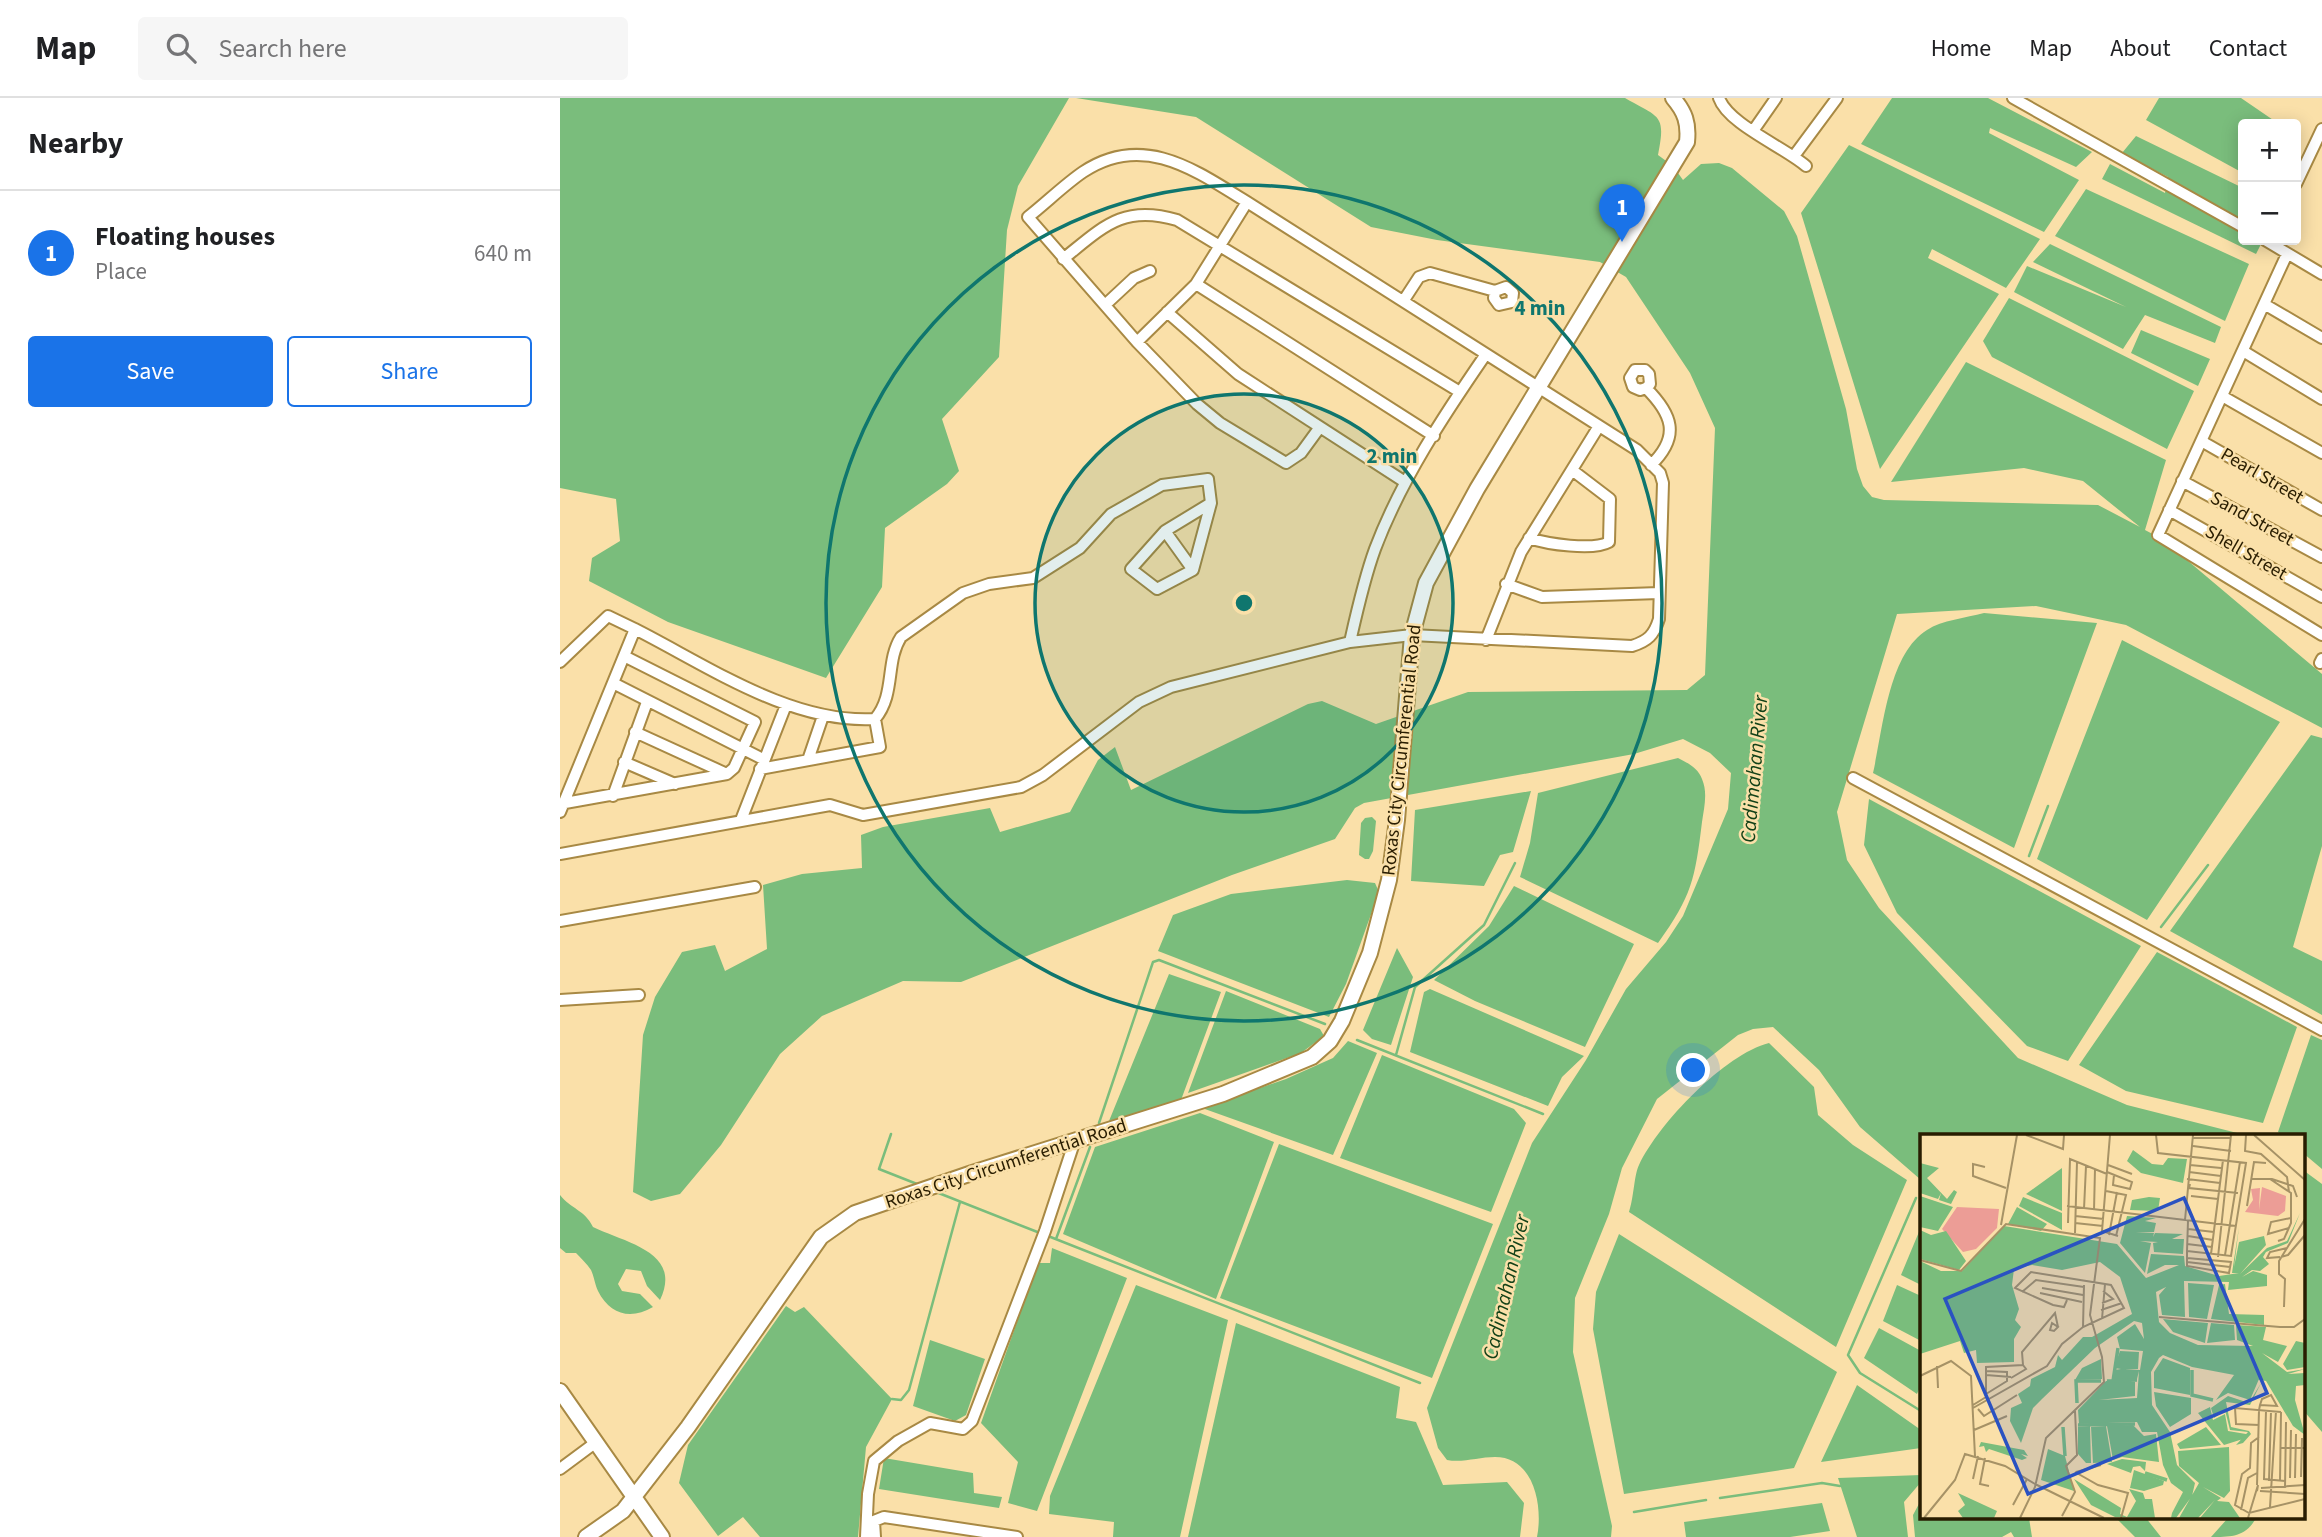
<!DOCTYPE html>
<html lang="en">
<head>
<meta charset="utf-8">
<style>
  :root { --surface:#fff; --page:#f6f6f6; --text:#202124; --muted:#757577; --line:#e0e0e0; --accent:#1a73e8 }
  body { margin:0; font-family:"Source Sans 3",sans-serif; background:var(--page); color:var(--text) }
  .controls { position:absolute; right:21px; top:21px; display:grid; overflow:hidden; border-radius:7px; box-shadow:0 4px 18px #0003 }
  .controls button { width:63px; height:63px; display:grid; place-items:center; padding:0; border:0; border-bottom:2px solid var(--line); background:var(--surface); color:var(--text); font:35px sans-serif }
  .you { position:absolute; left:1134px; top:973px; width:24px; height:24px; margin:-18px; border:5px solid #fff; border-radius:50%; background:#1a73e8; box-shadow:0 0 0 10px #1a73e833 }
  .badge { display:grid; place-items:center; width:46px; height:46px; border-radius:50%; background:var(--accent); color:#fff; font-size:23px; font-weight:700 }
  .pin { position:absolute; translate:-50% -58px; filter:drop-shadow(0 2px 4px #0008) }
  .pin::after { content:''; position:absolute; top:37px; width:24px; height:21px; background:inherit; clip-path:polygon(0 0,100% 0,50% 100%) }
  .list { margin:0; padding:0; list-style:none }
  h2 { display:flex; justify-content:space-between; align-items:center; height:91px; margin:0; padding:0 28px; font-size:30px }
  h2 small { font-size:23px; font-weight:400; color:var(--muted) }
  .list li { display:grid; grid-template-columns:46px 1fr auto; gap:21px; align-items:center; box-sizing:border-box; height:126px; padding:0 28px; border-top:2px solid var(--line) }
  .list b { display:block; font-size:26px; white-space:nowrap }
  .list p { margin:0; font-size:23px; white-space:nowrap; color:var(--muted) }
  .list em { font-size:23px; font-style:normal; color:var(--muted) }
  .actions { display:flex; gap:14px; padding:21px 28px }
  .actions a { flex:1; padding:16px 0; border:2px solid var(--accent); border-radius:7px; text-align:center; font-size:24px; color:var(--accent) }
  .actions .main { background:var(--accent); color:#fff }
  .icon { flex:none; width:38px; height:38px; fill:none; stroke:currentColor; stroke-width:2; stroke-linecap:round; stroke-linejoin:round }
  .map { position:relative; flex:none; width:1762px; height:1439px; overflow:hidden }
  header { display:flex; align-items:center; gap:42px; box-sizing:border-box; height:98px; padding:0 35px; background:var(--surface); border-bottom:2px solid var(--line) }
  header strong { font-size:33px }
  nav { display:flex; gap:38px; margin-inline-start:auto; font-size:24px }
  .search { width:490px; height:63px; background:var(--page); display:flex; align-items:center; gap:18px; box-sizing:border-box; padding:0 24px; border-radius:7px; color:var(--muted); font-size:26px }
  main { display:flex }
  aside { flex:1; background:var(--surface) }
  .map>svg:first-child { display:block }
  .water { fill:#7abd7c }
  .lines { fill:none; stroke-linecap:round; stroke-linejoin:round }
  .stream { stroke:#7abd7c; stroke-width:2.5 }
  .street-casing { stroke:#a88944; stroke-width:14 }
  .secondary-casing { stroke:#a88944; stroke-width:18 }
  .street { stroke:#fff; stroke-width:10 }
  .secondary { stroke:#fff; stroke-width:14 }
  .ring { fill:none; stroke:#0f766e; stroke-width:3.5 }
  .labels { text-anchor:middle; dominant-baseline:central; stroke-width:5; stroke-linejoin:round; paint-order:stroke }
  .street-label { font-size:19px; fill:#291d01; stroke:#fae0a9 }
  .water-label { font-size:21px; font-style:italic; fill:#124117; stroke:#fae0a9 }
  .inset-river { fill:none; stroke:#7abd7c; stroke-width:3.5 }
  .inset-road { fill:none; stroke:#a69266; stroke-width:2 }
  .view { fill:#2a52c1; fill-opacity:0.15; stroke:#2a52c1; stroke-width:3.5 }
  .inset-edge { fill:none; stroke:#291d01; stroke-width:3.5 }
  .centre { fill:#0f766e; stroke:#fae0a9; stroke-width:3.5 }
  .ring-label { font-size:21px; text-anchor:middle; font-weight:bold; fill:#0f766e; stroke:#fae0a9; stroke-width:5; stroke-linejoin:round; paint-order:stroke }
</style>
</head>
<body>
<header>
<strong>Map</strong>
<div class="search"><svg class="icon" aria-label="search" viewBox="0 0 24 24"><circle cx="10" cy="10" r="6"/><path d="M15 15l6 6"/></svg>Search here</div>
<nav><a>Home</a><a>Map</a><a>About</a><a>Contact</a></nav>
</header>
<main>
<aside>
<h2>Nearby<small></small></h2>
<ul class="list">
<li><span class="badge">1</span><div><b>Floating houses</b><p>Place</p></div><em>640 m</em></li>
</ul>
<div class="actions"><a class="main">Save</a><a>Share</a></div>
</aside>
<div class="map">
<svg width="1762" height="1439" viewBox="0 0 1762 1439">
  <rect width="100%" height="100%" fill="#fae0a9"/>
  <path class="water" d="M0 0H509L458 88 447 132 439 259 382 321 399 373 387 386 325 430 322 489 266 580 108 524 29 483 32 460 60 443 56 401 0 390Z
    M516 0H1065C1100 20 1106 16 1098 57L1113 68 1123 82 1141 66 1159 65 1172 70 1224 113 1237 138 1286 311 1297 371 1303 388 1312 399 1324 402 1538 407 1580 429 1523 383 1464 370 1331 384 1406 264 1606 362 1585 432 1602 441 1762 576V630L1566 527 1476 508 1337 516 1277 714 1287 762 1319 810 1458 960 1567 1007 1689 1038H1361V1082L1300 1029 1259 972 1213 929 1193 931 1178 937 1097 1001 1062 1070 1049 1116 1015 1200 1013 1254 1052 1428 1051 1439H977C983 1410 975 1359 935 1359 919 1359 903 1365 887 1362L878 1350 867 1310 972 1045 1026 962 1066 891 1106 844 1123 818 1168 711 1171 675 1150 655 1123 641 1074 656 804 705 795 710 775 741 672 777 401 884 343 883 262 918 220 956 161 1047 120 1096 91 1103 73 1094 83 937 95 899 122 854 155 847 165 873 207 851 203 787 242 776 302 770 301 737 323 729 430 710 440 734 510 714 538 662 555 649 571 692 748 606 762 603 816 626 908 594 1127 592 1145 577 1155 330 1130 275 1066 179 1040 164 877 142 811 129 636 19Z
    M1332 0H1428L1532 54 1516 69 1430 30 1429 35 1519 82 1484 134 1301 46Z
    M1599 0H1681L1719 26H1683V75L1586 22Z
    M1576 38 1683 90V142H1703L1696 156 1542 81 1550 66 1605 95 1608 79 1562 55Z
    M1289 47 1480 141 1446 190 1372 151 1368 160 1439 196 1320 371 1241 115Z
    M1526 91 1689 166 1665 223 1495 138Z
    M1490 146 1661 229 1655 245 1585 217 1563 251 1454 194 1467 168 1566 209 1473 164Z
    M1449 200 1634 293 1607 351 1432 259 1423 243Z
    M1581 232 1650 261 1638 288 1571 255Z
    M1424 515 1537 525 1454 750 1313 675C1323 632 1328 556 1367 532 1382 522 1406 520 1424 515Z
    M1562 542 1720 624 1587 822 1477 761Z
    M1751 637 1762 640V748L1733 849 1762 863V917L1610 833Z
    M1118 660C1128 665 1138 670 1142 681 1148 695 1144 710 1142 724 1135 781 1132 798 1098 845L960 779 970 745 978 695Z
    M971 693 953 754 940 757 924 788 851 783 855 712Z
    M1309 701 1581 848 1508 963 1467 948 1337 815 1304 747Z
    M812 719 816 723 813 753 809 761H805L799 757 801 725 805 720Z
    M787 782 815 785 819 794 786 886 769 919 598 853 613 817 671 796Z
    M954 788 1074 846 1025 949 915 903 874 882 929 828Z
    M837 850 853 879 831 947 812 941 803 932Z
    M1597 854 1737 929 1703 1025 1566 993 1519 967Z
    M609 876 661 894 621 1002 549 1023Z
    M870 891 1024 958 1002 979 988 1008 850 954 864 894Z
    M666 893 760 931 764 938 741 955 628 995Z
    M1751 937 1762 942V1071L1743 1055V1038H1723L1718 1034Z
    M788 943 817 955 773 1057 642 1010 726 981 773 960Z
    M1209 945 1254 989 1258 1017 1293 1047 1347 1082 1276 1249 1069 1114C1074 1099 1074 1077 1079 1067 1099 1025 1165 956 1209 945Z
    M822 957 954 1011 966 1025 931 1114 780 1060Z
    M640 1015 714 1044 656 1201 503 1136 535 1049Z
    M719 1046 933 1126 872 1280 660 1200Z
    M1743 1072 1762 1086V1334L1743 1312Z
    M0 1097C11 1111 25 1112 33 1129 66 1145 123 1154 100 1202L87 1188 81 1173 66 1171 58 1186 62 1193 80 1196 93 1209C71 1222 50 1217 38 1193 35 1187 34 1178 31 1172 27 1166 21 1160 16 1155H6L0 1150Z
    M1361 1129V1187L1341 1177Z
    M1059 1136 1277 1274 1234 1370 1064 1396 1033 1231 1036 1194Z
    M492 1150 567 1180 477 1413 448 1405 458 1364 421 1325 478 1165H490Z
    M576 1187 668 1222 620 1439H553L554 1424 489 1416 490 1398Z
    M1337 1187 1361 1198V1243L1323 1223Z
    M226 1208 235 1214 244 1209 332 1301 306 1349 298 1439H200L183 1419 158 1438 119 1385 128 1347Z
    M676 1225 840 1289 836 1320 856 1324 883 1387 947 1384 964 1405 960 1439H628Z
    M1319 1230 1361 1253V1287L1357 1296 1304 1260Z
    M370 1242 425 1261 406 1317 395 1323 353 1308Z
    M1297 1287 1361 1332V1350L1261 1364Z
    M324 1360 413 1375 414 1395 442 1399 439 1410 319 1391Z
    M1361 1377V1384L1344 1404 1348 1439H1297L1278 1380Z
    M1361 1402V1420H1469L1472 1439H1454L1451 1434 1442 1439H1355L1353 1417Z
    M1262 1405 1270 1433 1230 1439H1126L1124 1424Z
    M1556 1420H1586L1601 1439H1575Z
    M1668 1420H1696C1686 1439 1671 1439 1651 1439Z"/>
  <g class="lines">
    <path class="stream" d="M1469 758 1488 708
      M1601 829 1648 767
      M797 942 983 1016
      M836 957 855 889 924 827 955 765
      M539 1025 593 864 599 862 765 926
      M331 1036 319 1071 357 1086
      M376 1094 480 1135
      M1356 1100 1288 1257 1300 1275 1361 1313
      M488 1138 860 1285
      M496 1141 530 1049
      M332 1301 341 1302 349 1292 400 1104
      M1160 1400 1262 1385 1280 1388
      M1074 1414 1146 1402"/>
    <defs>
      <path id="street" d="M1159 0C1168 26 1224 49 1246 68
        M1453 0 1683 129
        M1193 33 1216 0
        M1234 58 1277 0
        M1736 86 1762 31
        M1705 142 1762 176
        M1727 156 1598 437 1762 537
        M503 161C543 129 563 106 617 122L900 294
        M636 186 874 338
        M844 202 859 179 870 175 935 193 946 189 953 195 952 204 939 207 934 200 935 193
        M1704 206 1762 240
        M545 207 574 180 590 173
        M607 214 678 276 845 384
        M577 244 636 186 687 104
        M1683 253 1762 301
        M1086 290 1090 286 1089 276 1085 272H1075L1070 280 1073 289 1080 292 1086 290C1112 316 1121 338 1091 367
        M1662 298 1762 355
        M1643 344 1762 412
        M1622 383 1762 459
        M1609 412 1762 499
        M605 433 651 405
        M969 440C987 446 1033 453 1049 444L1050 401 1012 372
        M946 486 982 499 1099 495
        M926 542 961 454 1039 328
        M790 544C797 513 804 481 815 451 841 382 884 317 926 256
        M0 564 48 518 75 531
        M1760 565 1762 561
        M53 585 203 661
        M75 634 167 676
        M248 662 263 618
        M64 664 115 686
        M200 671 320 649 315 621
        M1293 680 1762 932
        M53 698 87 604
        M5 705 167 676 174 670 195 624 64 558
        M0 714 75 531C148 568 231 626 315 621 336 596 325 564 341 539L403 495 429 486 473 480 520 450 551 416 602 387 648 381 651 405 633 472 597 491 571 471 605 433 633 472
        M181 722 226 607
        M0 756 270 707 303 717 461 689 483 677 579 604 611 589 790 544 852 537 1072 548C1088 543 1094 537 1099 521L1103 385 1100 375 1077 352 687 104C635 72 583 34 523 74 504 87 486 105 468 119L577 244 637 306 660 325 726 365 741 355 760 329
        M0 823 195 789
        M0 902 79 897
        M0 1371 35 1345
        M306 1439 308 1396 314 1363 338 1343 370 1325 403 1331 412 1323 485 1133 514 1045
        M315 1439 314 1423 324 1419 457 1439"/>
      <path id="secondary" d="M0 1293 102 1439
        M26 1439 63 1413 128 1329 261 1139 295 1115 412 1075 663 996 752 959 770 943 782 923 810 855 829 782 837 722 852 537 866 485 917 391 1127 44C1129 25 1125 14 1113 0"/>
    </defs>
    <use href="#street" class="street-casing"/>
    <use href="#secondary" class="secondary-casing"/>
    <use href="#street" class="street"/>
    <use href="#secondary" class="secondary"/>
  </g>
  <circle cx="684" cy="505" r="209" fill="#0f766e" fill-opacity=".12"/>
  <g class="ring">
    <circle cx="684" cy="505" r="209"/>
    <circle cx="684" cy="505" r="418"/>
  </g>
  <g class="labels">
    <g class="street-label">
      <text transform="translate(1702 378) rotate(30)">Pearl Street</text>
      <text transform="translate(1692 421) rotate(29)">Sand Street</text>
      <text transform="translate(1686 455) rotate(30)">Shell Street</text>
      <text transform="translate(842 652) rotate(-84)">Roxas City Circumferential Road</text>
      <text transform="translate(446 1066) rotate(-18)">Roxas City Circumferential Road</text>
    </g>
    <g class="water-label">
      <text transform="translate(1194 671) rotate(-85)">Cadimahan River</text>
      <text transform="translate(946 1189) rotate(-77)">Cadimahan River</text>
    </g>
  </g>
  <g transform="translate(1360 1036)">
    <rect width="385" height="385" fill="#fae0a9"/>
    <path d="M342 53 366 62 365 77 358 82 325 78 333 66 331 55 340 54 339 76ZM37 73 79 75 77 94 56 115 43 118 22 95Z" fill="#ec9d96"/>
    <path d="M213 16 232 30 243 31 248 24 267 25 263 49 221 39 207 27ZM0 29 19 34 7 44 27 65 34 56 37 58 31 70 19 66 21 59 18 65 0 59ZM142 34V77L106 60ZM0 62 33 73 18 97 0 93ZM103 63 142 79V96L99 72ZM229 63 240 64 238 77 210 76 212 66ZM97 73 127 90 121 97 88 90ZM380 79 368 109 346 118 343 123 349 130 340 137 332 136 322 143 333 137 347 141V152L308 156 309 148 264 147 265 183 242 181 239 161 246 153 236 158 239 188 250 199 278 211 333 212 317 206 316 191 346 193 343 206 367 212 358 228 342 219 367 238 385 235 368 240 385 239V251L376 252 375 266 385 301 373 292 346 247 272 233 243 221 239 224 231 238 232 271 250 298 257 331 275 349 272 362 256 384H251L252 379 263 358 251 349 243 331 237 298H222L217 288 159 290 158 276 186 247 215 248V262L179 266 217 264 219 237 217 245H195L194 236 201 235 194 234 200 217 219 218 218 235H205L220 236 223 217 200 215 197 203 215 190 224 205 222 189 214 187 175 214 122 265 113 274 101 309 90 287 91 274 102 269 98 260 110 252 111 245 135 233 138 221 142 226 163 203H172L212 180 200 143 180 128 142 136 112 131 94 135 92 151 99 175 95 186 101 193 94 205V228L57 229 56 216 44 219 40 207 0 220V127L21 137H42L84 92 197 110 226 144 259 131H245L227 140 231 120 264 122 265 132 299 142 319 139H312L319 93 314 133 319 108 344 102 346 111 320 140 347 114 367 107ZM207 82 236 84 225 87 236 89 234 98H216L234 99 233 103 235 99 263 100 252 105H264L263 120 234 118 233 109 238 108 220 107 231 109 225 139 200 109ZM0 96 11 101 26 97 46 127 39 136 0 125ZM268 149 294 151 287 185 269 183ZM305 150 309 180 344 181V191L291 185 299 151ZM243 185 288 189 285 209 253 198ZM291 189 314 191 315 206 287 209ZM376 207 385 209V233L367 236 363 230ZM243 224 270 234V261L234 254V238ZM181 225 182 245 155 246 162 234ZM314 241 339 245 330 266 308 259 296 266ZM341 249 330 271 306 268 311 293 329 297 331 300 323 309 316 311 328 298 310 296 305 276 294 284 291 274 308 262 329 269ZM234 258 271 264V280L250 293 236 272ZM290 273 293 286 305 280 308 297 326 300 323 305 304 311 278 279ZM213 291 224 302 236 300 239 328 202 323 193 326 187 292ZM170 292 171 329H166L158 320V293ZM186 292 192 328 173 329 171 293ZM286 293 301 311 260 315 257 310ZM61 308 104 316 108 322 101 320 107 324 102 326 69 315 66 318 64 312 59 313ZM309 313 310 357 304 364 283 353 301 364 297 367 309 368 320 384H280L295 366 278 384H259L279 349 259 332 258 317ZM128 315 145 322 154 357 121 346ZM202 325 226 328 225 337 220 332 213 333 211 339 187 330ZM214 336 244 347 243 351 224 357 210 354ZM154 345 201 374 200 380 207 383 216 367 209 355 223 359 225 365H232L235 384 195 383 171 371ZM38 359 77 377 74 384H43L38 377 45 371Z" fill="#7abd7c"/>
    <path class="inset-river" d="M272 236V261L293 266M187 247 217 246M193 247 198 214M157 269 156 247H181M158 291 215 290M143 293 145 322M225 339 247 346"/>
    <path class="inset-road" d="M106 1 143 15 144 1M190 1 182 97 198 102M236 1 238 19 326 29 311 122 267 117M326 1 325 17 341 20 367 43 369 58M334 1 385 46M273 4H311M273 12 311 17M188 31 212 40M270 31 301 34M65 33 53 30V42L86 54M187 38 212 48 210 55 193 51 194 41M269 38 301 42M267 45 300 49M331 45H352L373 52 377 63M350 45 371 59V89L364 105 358 107M270 50 269 54 318 59M186 57 206 61 196 102M271 62 298 65M147 72 316 92M327 72 334 28 346 29M164 75 166 32M174 76 175 35M155 82 184 85M265 86 273 1M148 89 150 25 187 40M155 89 183 92M81 91 97 1M369 94 348 100 351 88 371 84M268 95 294 98M155 99 157 28M189 101 197 58M268 102 293 106M267 110 292 113M291 120 303 26M305 121 320 28M298 123 311 1M360 123 347 124 350 118 367 114M361 123 368 121 385 101M267 124 311 128 309 139 267 132V117L268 87M0 126 41 137 86 90 180 104 170 181 182 223 184 248 126 304 115 353 100 384M267 128 310 133M122 154 163 161M102 158 116 146 164 153M120 159 162 168M182 169 193 165 183 157M364 173 365 145 359 140V127L385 85M181 176 202 169M239 183 360 193H374L385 185M182 185 185 150M132 189 138 193 134 197 130 196ZM163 193 164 151M17 232 18 254M66 237 87 238V247L66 260M66 241 91 243M0 242 31 227 51 242 55 322M91 244 106 235 103 231M53 271 66 263V233L103 231 102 218 135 179 138 193M53 274 127 232 142 210 163 193 204 174 191 151 111 138 95 154 133 171 144 173 147 166M58 275 64 282 97 261M346 277 344 345 365 347M339 291 316 290 315 274 361 278M54 296 87 282M339 303 331 309 330 334 322 340 315 371 329 379 385 365M360 314H385M65 324 60 350 69 352M155 338 178 351 208 359 201 384M156 338 181 331M381 343 382 304M370 344 371 296M375 344 376 300M53 345 58 322M349 347 351 277M360 347 361 278M115 350 184 384M337 351 339 276 340 271 342 265 351 261 357 272 340 271M341 354 385 351M365 354 366 288M340 357 385 360M93 371 107 345M350 373 356 277M321 376 328 344 337 339M142 382 155 358 146 332 157 321 155 277M4 384 35 346 45 320 85 332 115 350M328 384 338 351 337 357"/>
    <path class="view" d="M264 64 347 259 108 360 25 165Z"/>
    <rect width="385" height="385" class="inset-edge"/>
  </g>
  <circle cx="684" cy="505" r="10" class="centre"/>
  <g class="ring-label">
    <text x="980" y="217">4 min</text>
    <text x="832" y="365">2 min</text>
  </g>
</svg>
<div class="controls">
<button>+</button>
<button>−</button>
</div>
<div class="you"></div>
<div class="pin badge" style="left:1062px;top:144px">1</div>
</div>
</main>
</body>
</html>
